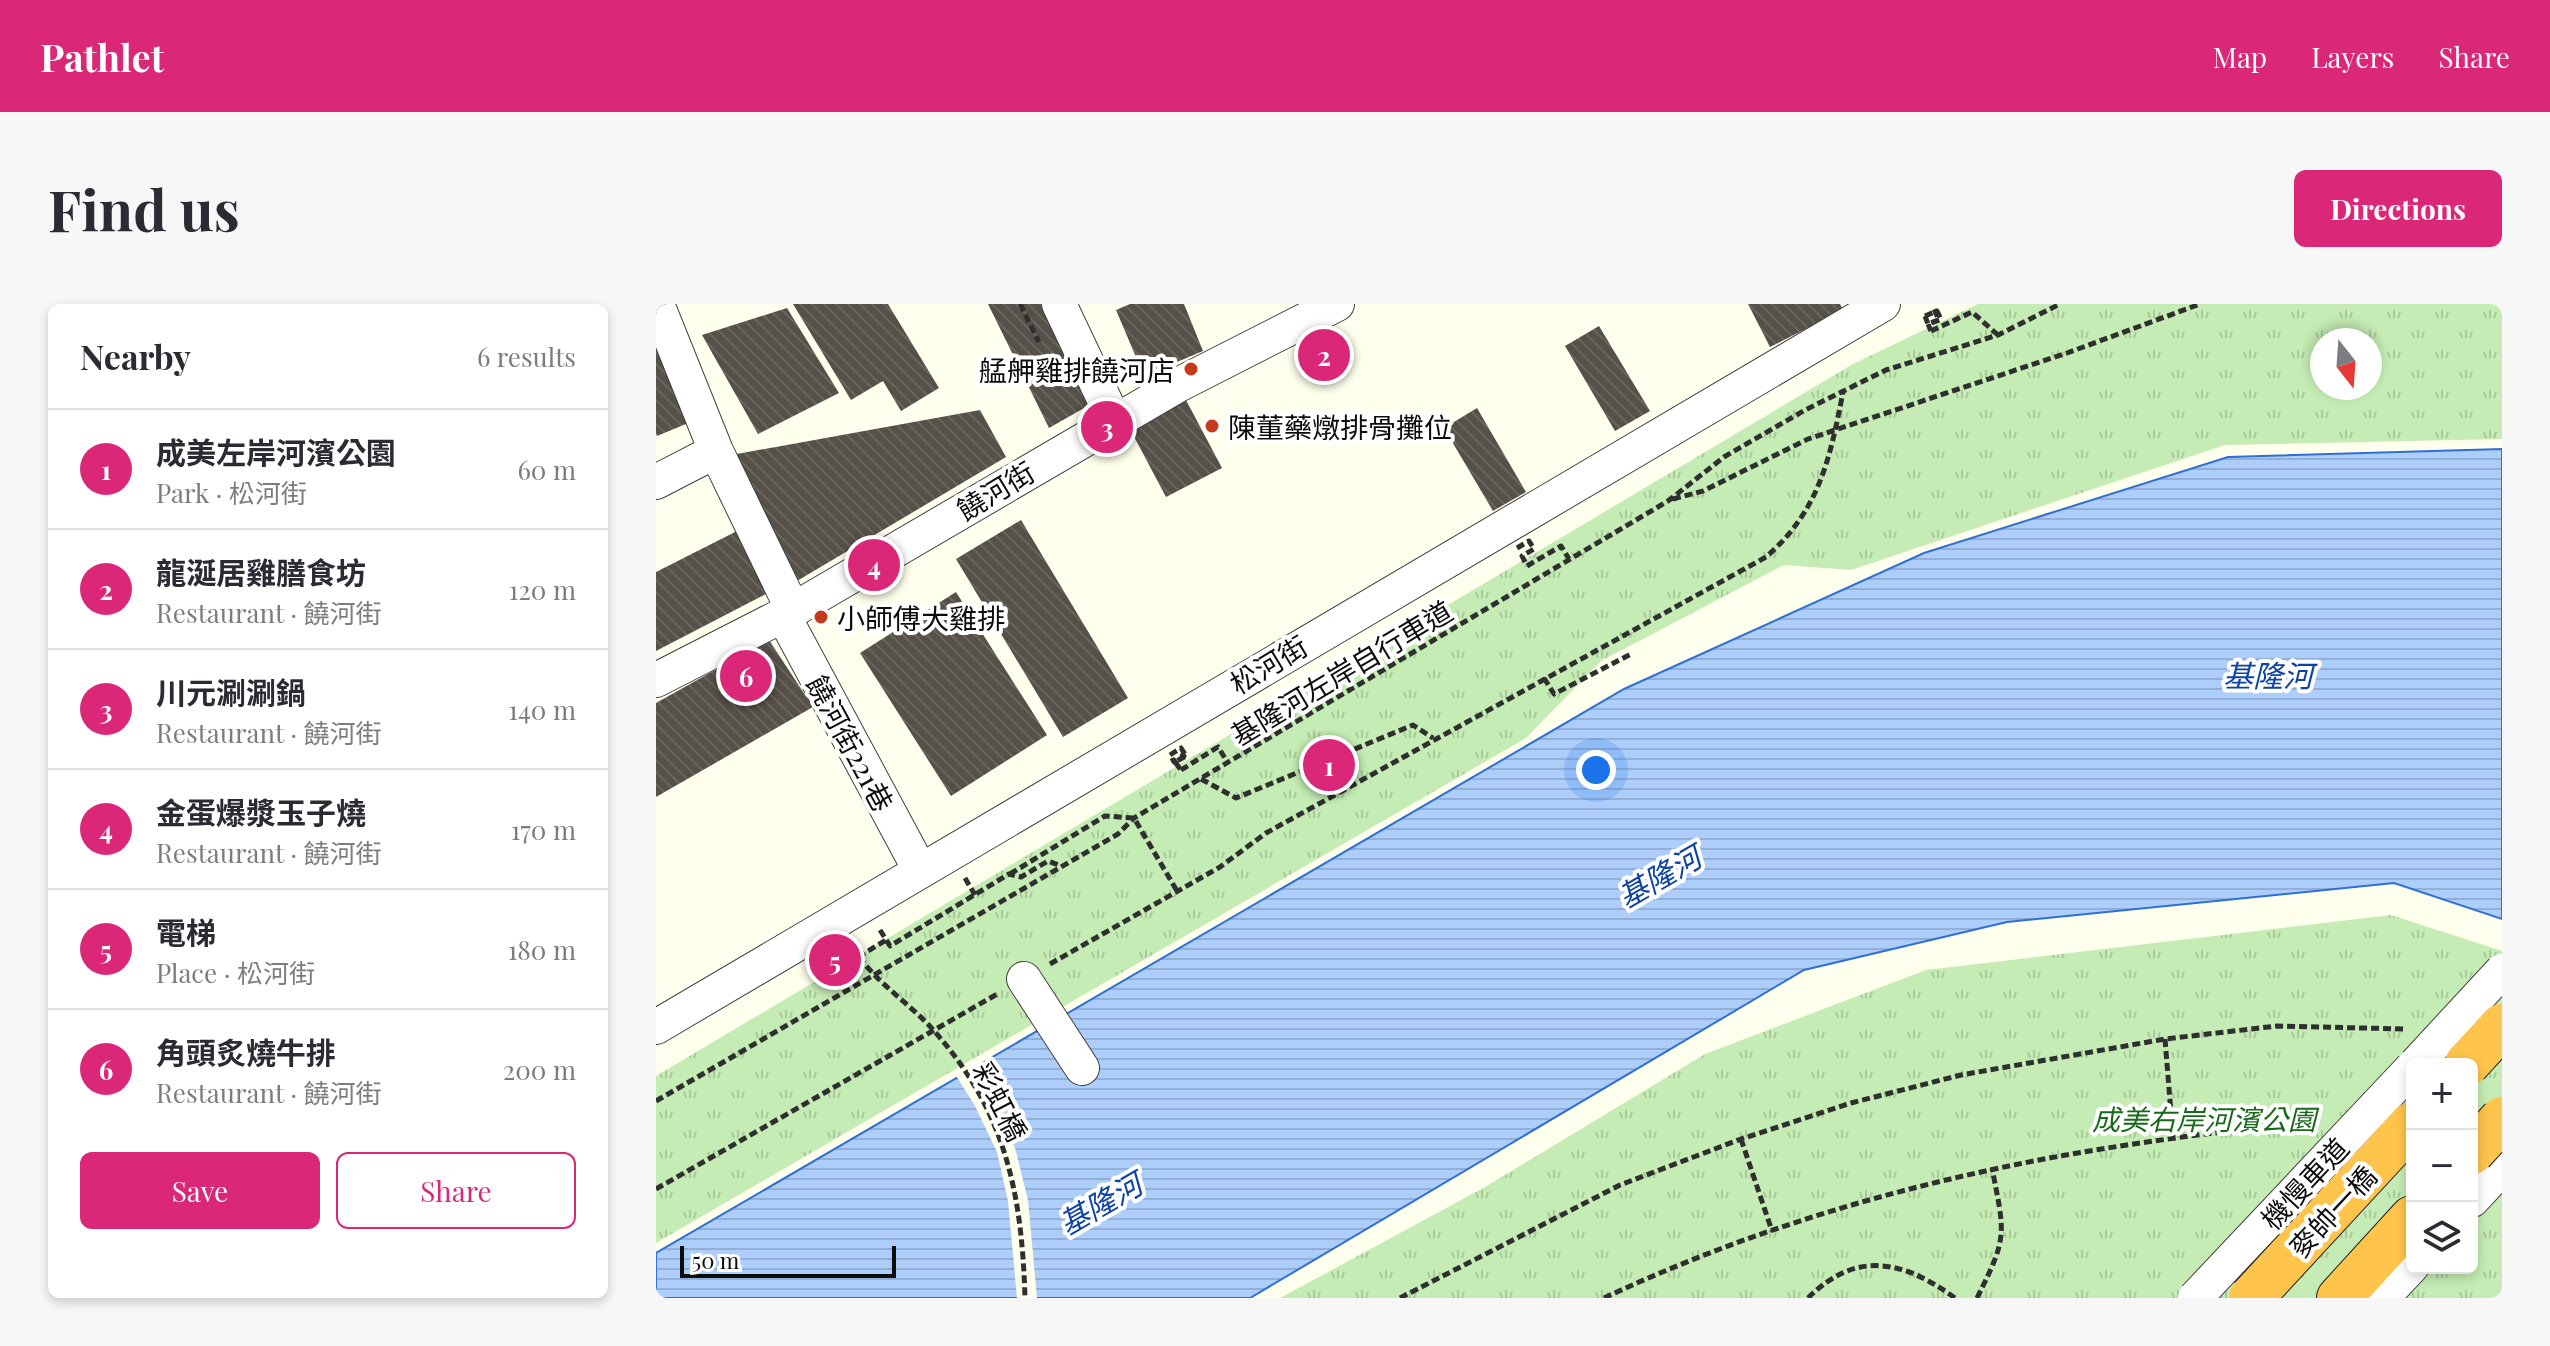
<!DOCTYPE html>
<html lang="en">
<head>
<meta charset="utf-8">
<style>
  :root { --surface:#fff; --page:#f7f7f7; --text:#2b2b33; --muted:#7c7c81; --line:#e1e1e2; --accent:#db2777 }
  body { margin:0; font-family:"Playfair Display","Noto Sans TC",serif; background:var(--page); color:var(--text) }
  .controls { position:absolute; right:24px; bottom:24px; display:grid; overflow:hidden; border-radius:12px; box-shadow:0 4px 12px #0003 }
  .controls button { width:72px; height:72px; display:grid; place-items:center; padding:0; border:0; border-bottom:2px solid var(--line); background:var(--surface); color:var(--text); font:40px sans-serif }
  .compass { position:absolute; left:1654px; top:24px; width:72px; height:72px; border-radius:50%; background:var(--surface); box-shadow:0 4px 12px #0003; rotate:163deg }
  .scale { position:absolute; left:24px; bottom:20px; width:216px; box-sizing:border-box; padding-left:8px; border:4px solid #0d0d0d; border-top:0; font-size:22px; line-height:28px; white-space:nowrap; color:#0d0d0d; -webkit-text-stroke:6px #fff; paint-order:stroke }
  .you { position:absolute; left:940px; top:466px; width:28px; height:28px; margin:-20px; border:6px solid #fff; border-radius:50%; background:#1a73e8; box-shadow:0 0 0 12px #1a73e833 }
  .badge { display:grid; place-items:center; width:52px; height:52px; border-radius:50%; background:var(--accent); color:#fff; font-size:26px; font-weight:700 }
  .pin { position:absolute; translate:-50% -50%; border:4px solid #fff; box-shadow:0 2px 8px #0006 }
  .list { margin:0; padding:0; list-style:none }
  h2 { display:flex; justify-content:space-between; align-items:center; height:104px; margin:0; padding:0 32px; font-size:34px }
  h2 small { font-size:26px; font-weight:400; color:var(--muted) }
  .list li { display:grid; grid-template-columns:52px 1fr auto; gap:24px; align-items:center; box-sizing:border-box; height:120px; padding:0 32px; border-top:2px solid var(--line) }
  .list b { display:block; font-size:30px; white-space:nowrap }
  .list p { margin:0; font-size:26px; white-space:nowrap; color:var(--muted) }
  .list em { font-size:26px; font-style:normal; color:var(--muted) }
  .actions { display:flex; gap:16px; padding:24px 32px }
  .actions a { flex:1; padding:18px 0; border:2px solid var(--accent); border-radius:12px; text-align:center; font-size:28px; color:var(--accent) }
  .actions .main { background:var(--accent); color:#fff }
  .icon { flex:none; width:44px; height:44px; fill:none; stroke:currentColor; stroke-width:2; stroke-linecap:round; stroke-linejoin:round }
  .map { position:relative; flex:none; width:1846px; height:994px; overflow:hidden; border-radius:12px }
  header { display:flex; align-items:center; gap:48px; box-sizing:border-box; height:112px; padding:0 40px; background:var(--accent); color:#fff }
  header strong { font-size:38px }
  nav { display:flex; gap:44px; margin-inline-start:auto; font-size:28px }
  .intro { display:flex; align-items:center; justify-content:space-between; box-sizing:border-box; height:192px; padding:0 48px }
  h1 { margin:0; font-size:56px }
  .button { padding:20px 36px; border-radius:12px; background:var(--accent); color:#fff; font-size:28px; font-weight:700 }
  main { display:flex; gap:48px; padding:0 48px }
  aside { flex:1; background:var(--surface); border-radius:12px; box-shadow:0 4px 12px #0003 }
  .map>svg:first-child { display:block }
  .grass { fill:url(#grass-tufts); fill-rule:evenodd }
  .water { fill:url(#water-rules); stroke:#2f6fd7; stroke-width:2 }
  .pier { fill:#ffffed }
  .building { fill:url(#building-back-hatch) }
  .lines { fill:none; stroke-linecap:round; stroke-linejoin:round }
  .minor-casing { stroke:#404040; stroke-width:36 }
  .highway-casing { stroke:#1e1e1e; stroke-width:46 }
  .path { stroke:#2f2f2f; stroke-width:5; stroke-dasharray:8 4; stroke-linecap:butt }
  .minor { stroke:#fff; stroke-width:34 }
  .highway { stroke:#fec44b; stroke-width:44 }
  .minor-bridge-casing { stroke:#404040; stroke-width:36; stroke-linecap:butt }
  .highway-bridge-casing { stroke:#1e1e1e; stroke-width:46; stroke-linecap:butt }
  .path-bridge { stroke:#2f2f2f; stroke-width:5; stroke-dasharray:8 4; stroke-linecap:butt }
  .minor-bridge { stroke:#fff; stroke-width:34 }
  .highway-bridge { stroke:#fec44b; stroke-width:44 }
  .poi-dot { fill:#c7391b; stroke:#fff; stroke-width:3 }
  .labels { text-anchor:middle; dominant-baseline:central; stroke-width:8; stroke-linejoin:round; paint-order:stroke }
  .poi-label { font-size:28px; fill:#0d0d0d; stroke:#fff; text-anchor:start }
  .street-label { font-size:28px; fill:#0d0d0d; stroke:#fff }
  .park-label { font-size:28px; font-style:italic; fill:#19691a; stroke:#fff }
  .water-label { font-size:30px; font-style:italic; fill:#0d42a7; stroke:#fff }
</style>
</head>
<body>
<header>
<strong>Pathlet</strong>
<nav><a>Map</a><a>Layers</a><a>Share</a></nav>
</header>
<div class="intro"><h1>Find us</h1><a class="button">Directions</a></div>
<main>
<aside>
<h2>Nearby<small>6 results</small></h2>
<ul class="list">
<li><span class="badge">1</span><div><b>成美左岸河濱公園</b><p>Park · 松河街</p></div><em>60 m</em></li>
<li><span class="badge">2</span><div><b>龍涎居雞膳食坊</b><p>Restaurant · 饒河街</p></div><em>120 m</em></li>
<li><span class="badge">3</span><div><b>川元涮涮鍋</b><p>Restaurant · 饒河街</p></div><em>140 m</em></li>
<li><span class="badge">4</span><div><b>金蛋爆漿玉子燒</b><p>Restaurant · 饒河街</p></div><em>170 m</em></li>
<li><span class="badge">5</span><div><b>電梯</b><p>Place · 松河街</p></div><em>180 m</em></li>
<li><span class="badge">6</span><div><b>角頭炙燒牛排</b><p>Restaurant · 饒河街</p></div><em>200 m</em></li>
</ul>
<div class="actions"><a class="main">Save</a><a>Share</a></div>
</aside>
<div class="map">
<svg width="1846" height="994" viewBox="0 0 1846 994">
  <defs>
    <pattern id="grass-tufts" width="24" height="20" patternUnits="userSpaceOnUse" patternTransform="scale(2)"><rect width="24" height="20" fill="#c5ecb4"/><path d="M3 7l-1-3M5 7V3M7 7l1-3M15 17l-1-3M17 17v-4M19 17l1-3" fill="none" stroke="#a8c99a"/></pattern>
    <pattern id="water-rules" width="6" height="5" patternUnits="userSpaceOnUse" patternTransform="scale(2)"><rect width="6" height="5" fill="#adcdfa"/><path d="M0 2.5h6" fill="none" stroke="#94afd5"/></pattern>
    <pattern id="building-back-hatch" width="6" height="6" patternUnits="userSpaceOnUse" patternTransform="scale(2)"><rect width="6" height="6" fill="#565148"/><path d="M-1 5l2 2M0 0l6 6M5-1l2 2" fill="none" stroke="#69655e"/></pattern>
  </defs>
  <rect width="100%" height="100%" fill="#ffffed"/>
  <path class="grass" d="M1322 0H1846V135L1569 141 1195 266 1128 261 945 357 870 434 0 939V772L1197 60ZM1666 36H1714V84H1666Z
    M1735 611 1846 647V994H624L829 883 1049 750 1270 666ZM1756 760H1816V964H1756Z"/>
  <path class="water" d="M1846 145V615L1738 579 1351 618 1148 666 594 994H0V949L968 385 1268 249 1572 153Z"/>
  <path class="pier" d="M316 760 338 797 359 844 372 896 381 994H361L352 897 341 848 319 802 299 770Z"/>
  <path class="building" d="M137 0H232L283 84 245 107 227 77 195 96Z
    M332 0H390L437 99 393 124Z
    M474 0H528L547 47 488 72 460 6Z
    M1092 0H1184L1187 6 1114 43Z
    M131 4 183 89 102 130 46 31Z
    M943 22 994 107 959 127 909 42Z
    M0 43 42 115 1 132 0 129Z
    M530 96 566 164 510 193 474 125Z
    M821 104 870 188 837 207 788 124Z
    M324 106 350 153 141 277 75 151Z
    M365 216 472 394 407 433 300 255Z
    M83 226 112 289 0 347V268Z
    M300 288 391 431 295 492 204 349Z
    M113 336 157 403 0 493V399Z
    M182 647 189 658 176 666 170 655Z"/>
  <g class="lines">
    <defs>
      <path id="minor" d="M1 0 60 147 137 306
        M403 0 458 116
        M0 178 60 147
        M127 311 264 566
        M0 376 137 306 522 81 681 0
        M368 675 426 764
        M0 723 1227 0
        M1816 896 1846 864
        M1726 994 1756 962"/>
      <path id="highway" d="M1683 994 1756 914"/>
    </defs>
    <use href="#minor" class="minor-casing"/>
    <use href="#highway" class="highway-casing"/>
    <path class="path" d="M364 0 383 38
      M1269 12 1272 20 1283 16 1277 3
      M1275 27 1316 8 1342 31
      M1017 195 1047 187 1152 135 1411 49 1544 0
      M871 262 905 242 913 255
      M888 374 898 390 975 350
      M516 454 518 458 528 452 524 447
      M525 466 562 443 572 459
      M545 475 580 494 757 421 777 434
      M354 570 449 512 478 514 521 587
      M309 574 319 591
      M224 626 234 642 353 570 365 573 392 557 405 562
      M202 653 230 636
      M394 660 564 563 610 529 1110 253C1163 207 1174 155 1187 88
      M163 662 173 677 205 657
      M1509 735 1517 834
      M0 797 462 530 478 514 1012 197 1068 153 1149 106 1230 66 1342 31 1404 0
      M1085 835 1116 927
      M0 885 343 689
      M744 994 964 881 1085 835 1195 799 1305 771 1509 735 1621 722 1750 725
      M948 994C1112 917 1291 868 1471 841 1532 832 1596 822 1658 824
      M1152 994C1201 945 1248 957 1299 994
      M1321 994C1352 932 1349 931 1336 864"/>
    <use href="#minor" class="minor"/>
    <use href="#highway" class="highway"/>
    <defs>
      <path id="minor-bridge" d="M1760 760 1846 667
        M1539 994 1756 764"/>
      <path id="highway-bridge" d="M1811 760 1846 722
        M1816 848 1846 815
        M1595 994 1756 820"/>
    </defs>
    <use href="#minor-bridge" class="minor-bridge-casing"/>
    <use href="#highway-bridge" class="highway-bridge-casing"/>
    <path class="path-bridge" d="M1269 12 1281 7 1285 15 1272 20 1275 27
      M861 244 873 237 878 245 866 252 871 262
      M514 451 525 444 530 452 519 458 525 466
      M185 652 198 645C217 677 254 699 279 728 350 808 366 891 369 994"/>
    <use href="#minor-bridge" class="minor-bridge"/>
    <use href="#highway-bridge" class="highway-bridge"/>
  </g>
  <g class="poi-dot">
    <circle cx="535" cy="65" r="8"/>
    <circle cx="556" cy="122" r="8"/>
    <circle cx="165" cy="313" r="8"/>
  </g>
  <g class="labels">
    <g class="poi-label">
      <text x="519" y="65" text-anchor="end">艋舺雞排饒河店</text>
      <text x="572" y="122">陳董藥燉排骨攤位</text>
      <text x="181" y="313">小師傅大雞排</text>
    </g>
    <g class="street-label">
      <text transform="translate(339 186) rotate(-31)">饒河街</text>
      <text transform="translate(612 360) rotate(-31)">松河街</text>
      <text transform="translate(685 368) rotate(-31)">基隆河左岸自行車道</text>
      <text transform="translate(195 439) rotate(62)">饒河街221巷</text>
      <text transform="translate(345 797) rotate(63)">彩虹橋</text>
      <text transform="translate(1648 879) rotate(-47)">機慢車道</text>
      <text transform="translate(1676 907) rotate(-47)">麥帥一橋</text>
    </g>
    <g class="park-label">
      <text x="1548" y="814">成美右岸河濱公園</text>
    </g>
    <g class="water-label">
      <text x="1612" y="371">基隆河</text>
      <text transform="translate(1003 572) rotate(-30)">基隆河</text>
      <text transform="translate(444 899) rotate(-30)">基隆河</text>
    </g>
  </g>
</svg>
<div class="controls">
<button>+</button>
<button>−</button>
<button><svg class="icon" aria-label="layers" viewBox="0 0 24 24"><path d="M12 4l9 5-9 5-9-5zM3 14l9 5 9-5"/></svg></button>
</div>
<svg class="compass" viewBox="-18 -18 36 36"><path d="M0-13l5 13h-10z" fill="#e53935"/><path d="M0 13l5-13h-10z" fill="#7c7c81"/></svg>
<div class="scale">50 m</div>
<div class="you"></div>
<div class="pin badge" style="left:673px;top:461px">1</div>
<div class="pin badge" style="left:668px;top:51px">2</div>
<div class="pin badge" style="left:451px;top:123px">3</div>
<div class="pin badge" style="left:218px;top:261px">4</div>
<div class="pin badge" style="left:179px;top:656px">5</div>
<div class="pin badge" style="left:90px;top:372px">6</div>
</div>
</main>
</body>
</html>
